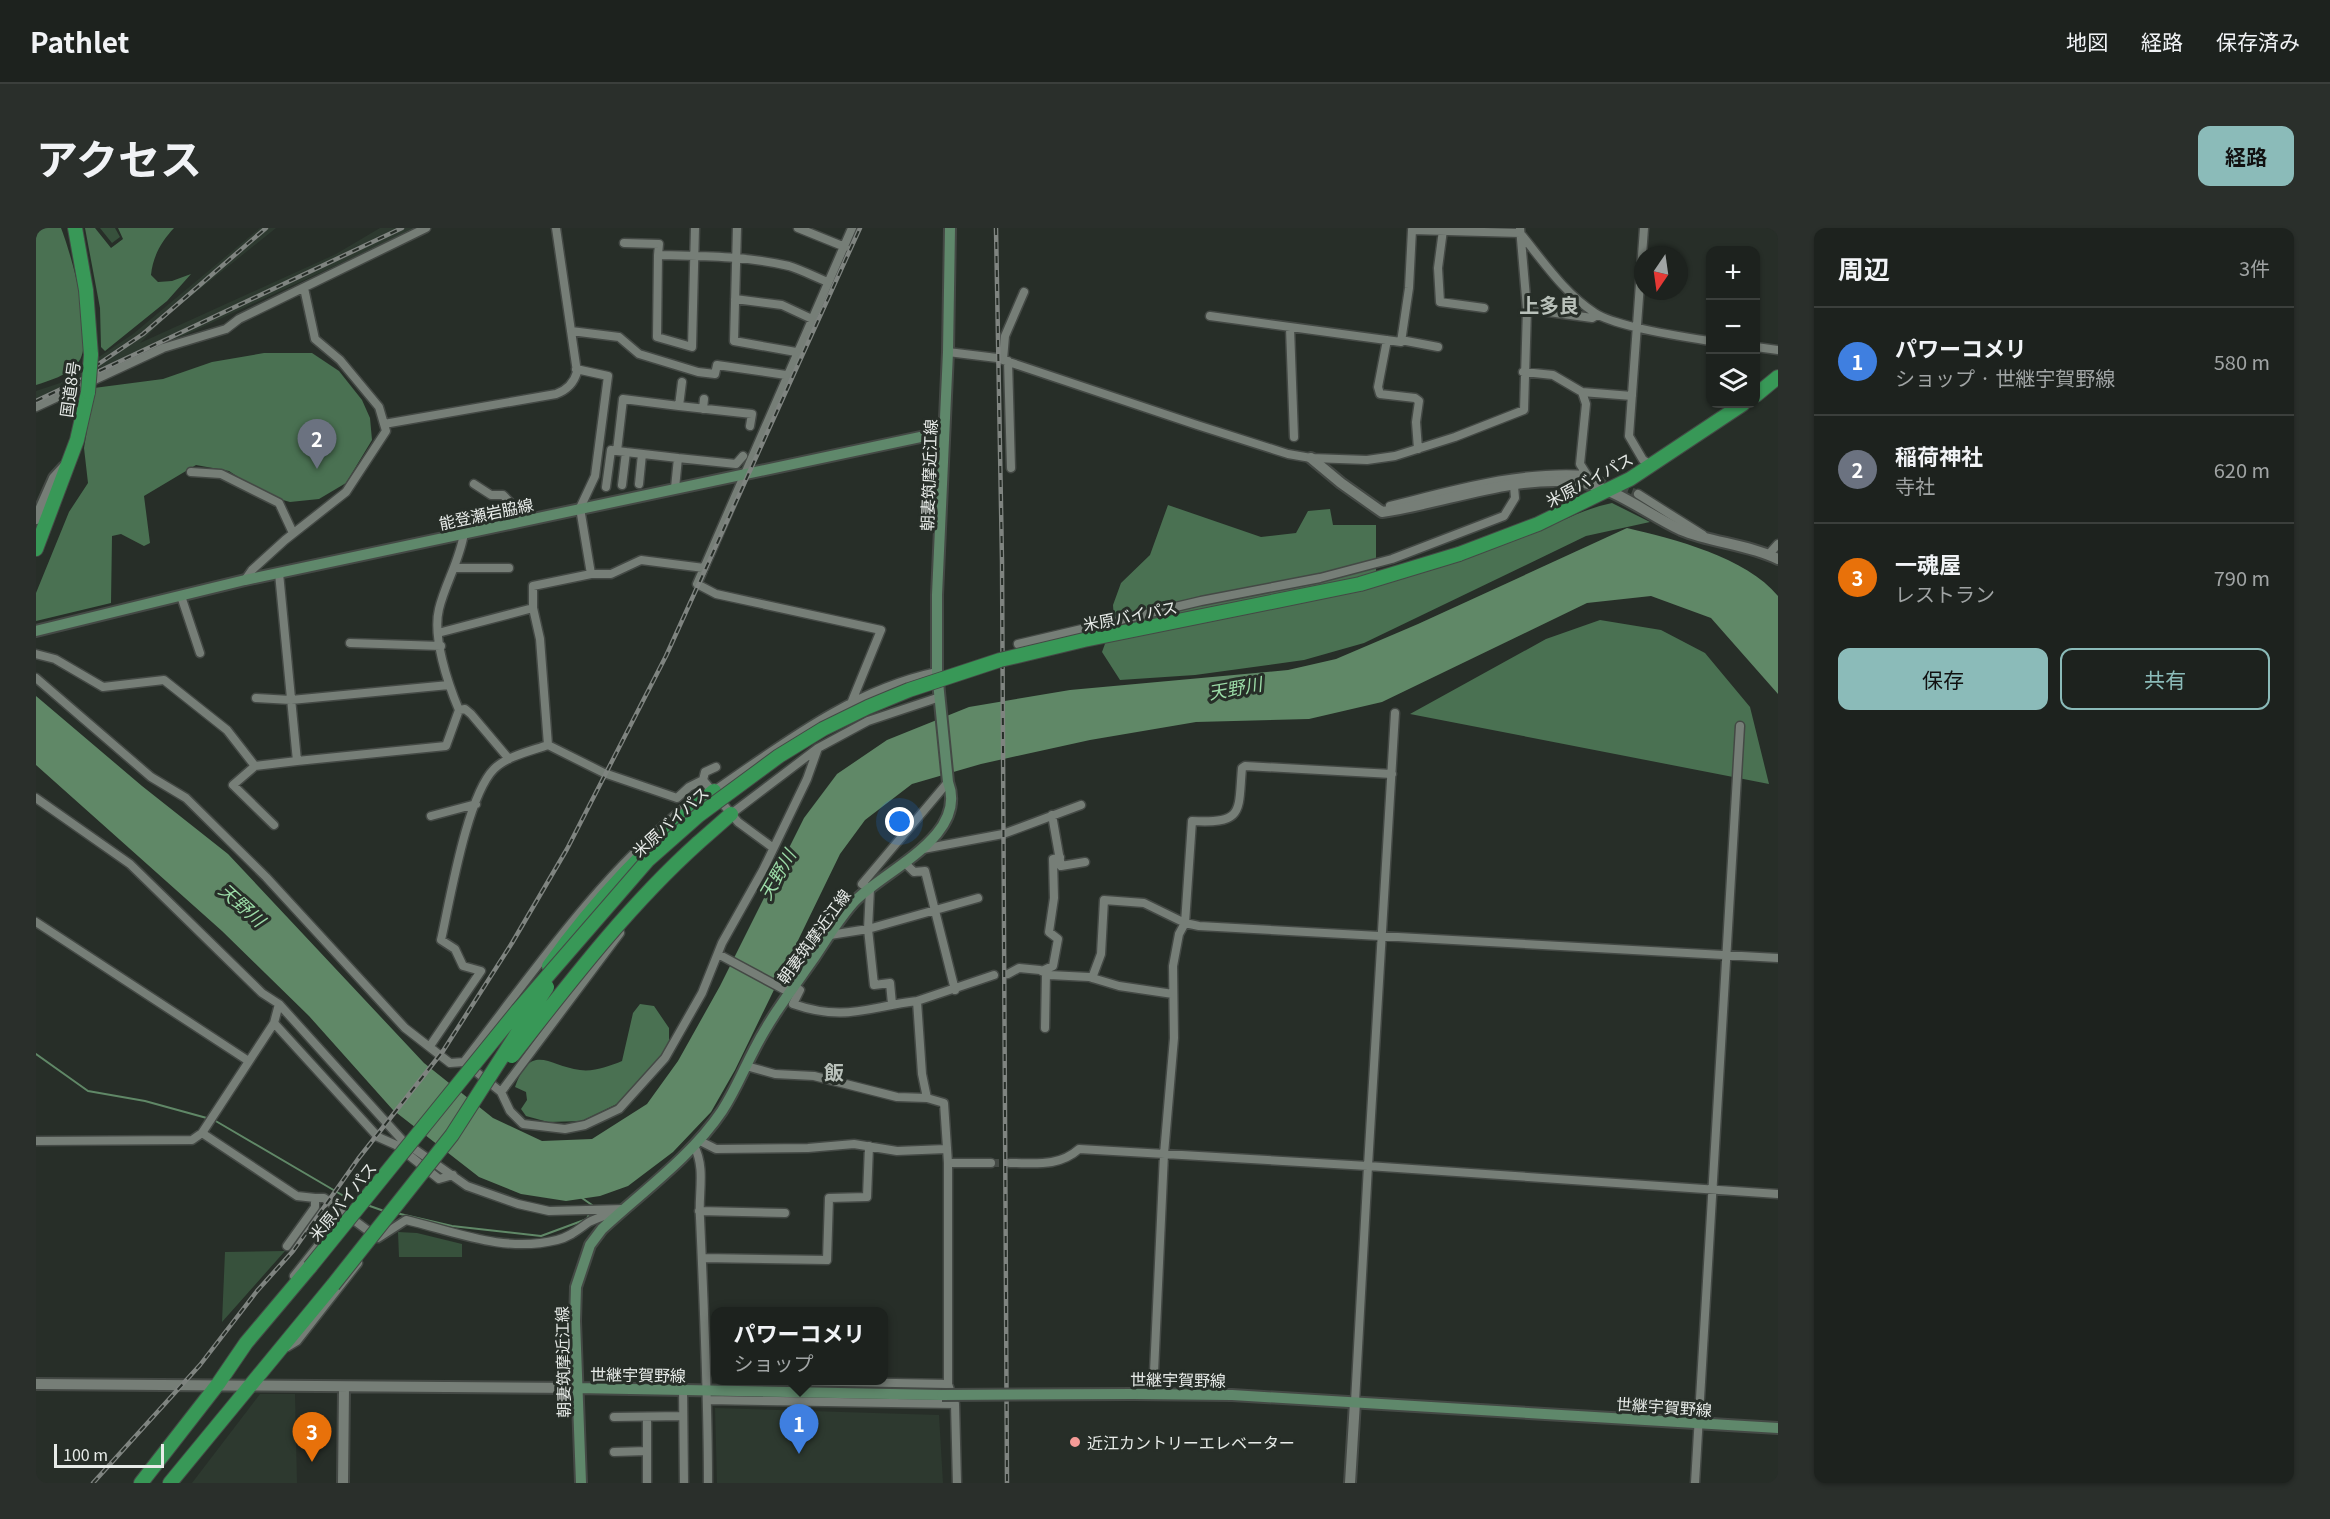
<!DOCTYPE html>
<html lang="ja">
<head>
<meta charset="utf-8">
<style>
  :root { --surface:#1d221e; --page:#2a2f2b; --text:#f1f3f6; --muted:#a0a4a4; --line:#3b3f3c; --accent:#8bbbb9 }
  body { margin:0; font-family:Georgia,"Noto Sans JP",serif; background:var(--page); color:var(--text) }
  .controls { position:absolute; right:18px; top:18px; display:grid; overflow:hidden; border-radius:12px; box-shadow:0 2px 4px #0004 }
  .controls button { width:54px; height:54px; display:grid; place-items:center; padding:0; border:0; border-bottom:2px solid var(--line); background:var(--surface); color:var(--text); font:30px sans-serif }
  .compass { position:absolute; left:1598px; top:18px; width:54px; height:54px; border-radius:50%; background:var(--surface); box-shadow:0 2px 4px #0004; rotate:193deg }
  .scale { position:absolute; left:18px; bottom:15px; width:110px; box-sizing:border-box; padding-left:6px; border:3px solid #e7ebe8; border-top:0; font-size:16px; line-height:21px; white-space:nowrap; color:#e7ebe8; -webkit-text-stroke:4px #272e28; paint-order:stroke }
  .you { position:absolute; left:864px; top:594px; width:21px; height:21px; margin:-15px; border:4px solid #fff; border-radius:50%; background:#1a73e8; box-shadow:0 0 0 9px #1a73e833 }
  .badge { display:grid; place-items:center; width:39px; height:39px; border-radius:50%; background:var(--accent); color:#fff; font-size:20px; font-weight:700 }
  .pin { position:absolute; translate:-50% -50px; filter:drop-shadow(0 2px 3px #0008) }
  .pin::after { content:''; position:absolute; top:32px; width:21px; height:18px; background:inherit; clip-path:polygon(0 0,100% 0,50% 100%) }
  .popup { position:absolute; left:675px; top:1079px; width:177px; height:78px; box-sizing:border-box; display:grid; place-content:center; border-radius:12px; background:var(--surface); filter:drop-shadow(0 2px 4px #0005); font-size:20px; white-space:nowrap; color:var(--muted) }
  .popup b { font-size:22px; color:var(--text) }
  .popup::after { content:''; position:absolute; left:50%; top:100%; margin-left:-12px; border:12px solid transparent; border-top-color:var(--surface) }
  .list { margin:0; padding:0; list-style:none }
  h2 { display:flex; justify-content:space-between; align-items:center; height:78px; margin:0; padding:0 24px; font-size:26px }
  h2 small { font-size:20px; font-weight:400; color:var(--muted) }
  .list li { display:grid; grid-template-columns:39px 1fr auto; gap:18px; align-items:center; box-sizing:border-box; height:108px; padding:0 24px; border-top:2px solid var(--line) }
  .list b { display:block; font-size:22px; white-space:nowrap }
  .list p { margin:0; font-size:20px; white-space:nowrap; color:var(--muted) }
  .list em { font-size:20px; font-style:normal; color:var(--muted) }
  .actions { display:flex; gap:12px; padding:18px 24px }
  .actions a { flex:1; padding:14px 0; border:2px solid var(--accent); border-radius:12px; text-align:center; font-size:21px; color:var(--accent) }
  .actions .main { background:var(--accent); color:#111 }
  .icon { flex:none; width:33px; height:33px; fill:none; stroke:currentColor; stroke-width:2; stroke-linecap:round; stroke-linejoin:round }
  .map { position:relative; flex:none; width:1742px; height:1255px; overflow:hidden; border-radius:12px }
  header { display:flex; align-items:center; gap:36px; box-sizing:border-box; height:84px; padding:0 30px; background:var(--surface); border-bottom:2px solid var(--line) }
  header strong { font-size:28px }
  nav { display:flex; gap:33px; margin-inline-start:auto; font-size:21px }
  .intro { display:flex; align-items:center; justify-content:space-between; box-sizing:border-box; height:144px; padding:0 36px }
  h1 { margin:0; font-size:42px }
  .button { padding:15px 27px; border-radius:12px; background:var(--accent); color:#111; font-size:21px; font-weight:700 }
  main { display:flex; gap:36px; padding:0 36px }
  aside { flex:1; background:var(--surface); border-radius:12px; box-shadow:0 2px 4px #0004 }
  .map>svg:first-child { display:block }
  .built { fill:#2d392f }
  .green { fill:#37513c }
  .forest { fill:#4a7152 }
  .water { fill:#608867 }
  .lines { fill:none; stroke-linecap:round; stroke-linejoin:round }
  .stream { stroke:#608867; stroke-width:2 }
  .minor-tunnel { stroke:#444a45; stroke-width:8; stroke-dasharray:8 4; stroke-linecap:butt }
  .minor-casing { stroke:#444945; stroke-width:11 }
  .tertiary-casing { stroke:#444945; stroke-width:14 }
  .secondary-casing { stroke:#444945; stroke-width:14 }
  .trunk-casing { stroke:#444945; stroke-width:16 }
  .minor { stroke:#767e77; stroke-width:8 }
  .tertiary { stroke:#767e77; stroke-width:10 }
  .secondary { stroke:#5f886b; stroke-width:10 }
  .trunk { stroke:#389857; stroke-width:14 }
  .rail-casing { stroke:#7f8480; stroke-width:4.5 }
  .rail { stroke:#272e28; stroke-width:2; stroke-dasharray:7; stroke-linecap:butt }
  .secondary-bridge-casing { stroke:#444945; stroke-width:14; stroke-linecap:butt }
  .trunk-bridge-casing { stroke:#444945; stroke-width:16; stroke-linecap:butt }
  .secondary-bridge { stroke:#5f886b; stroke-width:10 }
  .trunk-bridge { stroke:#389857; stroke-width:14 }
  .poi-dot { fill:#f59b97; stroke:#272e28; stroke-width:2 }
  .labels { text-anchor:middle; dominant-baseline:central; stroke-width:6; stroke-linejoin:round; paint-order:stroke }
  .street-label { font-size:16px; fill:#e7ebe8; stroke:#272e28 }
  .poi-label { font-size:16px; fill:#e7ebe8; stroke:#272e28; text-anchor:start }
  .water-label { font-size:18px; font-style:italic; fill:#9bdba7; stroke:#272e28 }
  .quarter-label { font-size:20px; font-weight:bold; fill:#b9c1ba; stroke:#272e28 }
</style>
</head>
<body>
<header>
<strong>Pathlet</strong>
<nav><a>地図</a><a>経路</a><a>保存済み</a></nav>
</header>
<div class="intro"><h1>アクセス</h1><a class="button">経路</a></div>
<main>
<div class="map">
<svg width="1742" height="1255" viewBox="0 0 1742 1255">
  <rect width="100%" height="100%" fill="#272e28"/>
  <path class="built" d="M224 0H240L134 85 104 115 300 26 344 0H381L0 176V163L24 155 97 106Z
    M224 1166H259L261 1255H156Z
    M679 1180 903 1187 907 1255H681Z"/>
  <path class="green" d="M64 0H79L84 9 76 15Z
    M362 1004 381 1005 426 1016V1029H363Z
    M249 1023 186 1094 189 1024Z"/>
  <path class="forest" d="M0 0H25C35 25 61 115 41 136 30 148 15 152 0 157Z
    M49 0H59L75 20 87 11 82 0H138C125 14 117 28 115 47L122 54 136 53 155 46 131 73 69 123 65 119 64 80Z
    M228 125H276L303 143 326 172 334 190 336 212 310 255 283 271 254 274 229 267 193 243 160 237 108 268 114 315 108 318 85 306 76 308 75 375 0 393V365L33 284 52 255 48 220 58 160 127 151 176 134Z
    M1576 275 1614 294 1550 308 1328 415 1268 432 1159 447 1084 452 1066 424 1078 391 1077 377 1085 355 1114 327 1132 277 1225 309 1260 305 1272 283 1294 281 1297 297H1340V354C1391 341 1441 327 1490 308 1519 297 1546 281 1576 275Z
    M1564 392 1625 402 1669 425 1714 479 1733 556 1374 486 1510 411Z
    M604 776 618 778 633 800V814L626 829 585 874 546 893 512 894 490 888 485 881 491 872 490 864 479 859C495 813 513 838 544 842 558 844 574 838 586 833L597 785Z"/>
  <path class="water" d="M1591 300C1638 311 1710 329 1742 368V466L1675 390 1615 368 1551 375 1346 474 1273 491 1160 494 1054 512 945 536 876 556 829 592 804 626 699 842 675 884 637 924 592 958 564 968 530 973 485 966 443 949 357 882 273 788 186 703 0 537V468L106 558 192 626 388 835 457 890 506 913 556 911 611 876 642 833 684 758 768 590 801 546 851 512 933 479 1034 462 1252 442 1300 431 1382 396Z"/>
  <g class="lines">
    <path class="stream" d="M0 826 52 863 109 873 178 892 306 967 320 973
      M331 977 348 983
      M360 985 416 998 505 1008 551 991 556 977 546 970"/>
    <path class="minor-tunnel" d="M1551 247 1602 266
      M955 935H974"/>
    <defs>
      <path id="minor" d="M659 0 656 119 621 109 622 27C664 28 711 28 753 38 766 42 779 49 792 54
        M701 0 698 113 760 124
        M762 0 809 19
        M1608 0 1593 208 1607 232 1615 237
        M1407 2 1402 40 1404 74 1448 80
        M588 15 623 16 622 27
        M699 71 746 77 776 91
        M1491 81 1556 90 1561 87
        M1174 88 1365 114 1373 60 1376 2 1484 5C1507 33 1528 65 1559 85 1581 99 1647 109 1674 113
        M1254 100 1258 209
        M535 103 583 109 603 126 662 144 679 146 681 137 750 147
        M1351 112 1342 159 1344 166 1379 170 1383 173 1380 194 1382 221
        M1365 112 1402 119
        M1720 119 1742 122
        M912 124 961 130 1161 197 1252 226 1275 230 1331 232 1359 228 1419 209 1488 182 1491 81 1484 0
        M967 132 969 108 988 64
        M972 133 975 240
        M540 141 572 148 559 248 544 280 555 346H575L605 332 668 340
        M1487 144 1517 147 1546 164 1596 168
        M1546 164 1550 176 1544 236 1551 247
        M643 178 716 186 714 198
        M0 179 127 120 190 101 203 91 390 0
        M667 181 668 171
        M348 196 520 166C531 162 538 155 541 144L520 0
        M642 230 581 223 587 171 643 178 646 154
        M155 244 185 246 243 275 257 305
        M438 256 455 267H467L491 292
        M603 256 606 226
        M586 257 590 224
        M570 259 575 222 581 223
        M639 260 642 230 700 236 707 228
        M1602 266 1667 307
        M1354 278C1418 262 1485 242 1551 247
        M1733 326 1742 316
        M418 340H473
        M243 345 261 533 410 518 423 482C412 456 396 409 403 381 409 356 424 332 428 305
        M209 352 216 342 249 312 310 264 350 203 343 179 304 132 279 111 268 60
        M145 368 164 425
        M497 380 504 411 512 517
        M402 405 497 380V358L555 346
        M314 415 405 418
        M982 416 1165 373 1284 350 1356 331 1468 288 1479 270 1478 258
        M0 426 19 431 67 459 128 452 191 502 219 538 261 533
        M0 450 115 549 150 570 230 649 369 800 414 835 428 834 465 864 474 883 487 896 529 901 549 897 583 881 629 830 666 765 686 715 727 642 771 551 782 520
        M220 470 255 472 413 457
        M816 473 845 402 680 366 661 356 816 0
        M423 482 429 481 435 486 473 531
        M1359 485 1332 938 1742 966
        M219 538 197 557 238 597
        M667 552 702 594 736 619
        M678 563C748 515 816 462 901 444
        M0 570 94 636 226 765 243 776 367 913 431 958 482 976 513 983 588 981
        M695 586 782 520 832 493 904 469
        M1016 587 1025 638 1049 634
        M395 588 440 576
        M887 621 967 606 1045 577
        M868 634 878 644 889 643 919 762
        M0 694 211 832
        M794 707 832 701 942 670
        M682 726 747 761 752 754 764 762 757 776C809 794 831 779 881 773L886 846 891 870 908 875 912 935V1156L919 1176 921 1255
        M1006 743 1017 738 1022 711 1013 704 1018 670 1017 631 1024 629
        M972 746 983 740 1004 742 1013 747 1053 749 1083 758 1137 766
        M1056 750 1065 726 1068 672 1108 675 1149 695 1163 698 1742 730
        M881 773 958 747
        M856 776 854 755 838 757 832 701 834 661 826 656 912 554
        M238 795 342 909 360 917 403 951 417 947
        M1009 800 1010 745
        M394 818 445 743 427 738 419 721 405 712C414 672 431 568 458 541 471 528 495 523 512 517L568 545 641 570 653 559 667 552 669 544 680 539
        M428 834C496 746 561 650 649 579
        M710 838 739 846 778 848 861 869 891 870
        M465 864 584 705
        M166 905 261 968 279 970
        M0 913 156 912 166 905 238 795 243 776
        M664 913 680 921 772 920 818 916 861 923 910 921
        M658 918C670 940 662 966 664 990 668 1079 672 1166 672 1255
        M912 935H955
        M974 935C999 935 1023 939 1043 921L1332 938 1319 1174
        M663 983 749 985
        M251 1018 279 979V970H288L342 1010 370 992C420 1004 468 1025 521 1012 534 1009 543 1001 553 994 561 990 571 987 579 984
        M666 1030 791 1032 793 970 831 969 833 918
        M258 1048 308 985
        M251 1119 261 1113 322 1035
        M700 1152 912 1156
        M647 1161 648 1255
        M1117 1166 1128 926 1138 810 1137 738 1143 706 1149 695 1156 593C1209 596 1202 583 1206 540L1209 538 1356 546
        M672 1172 919 1176
        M578 1189 647 1188
        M611 1189V1255
        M578 1224 611 1223
        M1659 1255 1704 498"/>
      <path id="tertiary" d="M1275 230 1305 255 1346 284C1410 275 1475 247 1541 254 1578 258 1612 287 1645 302 1676 315 1711 316 1742 331
        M0 291 18 250 28 239
        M0 1156 541 1160
        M307 1255 308 1159
        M1314 1255 1319 1174"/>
      <path id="secondary" d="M0 403 209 352 908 204
        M541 1160 906 1167
        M1097 1166 1196 1167 1742 1200
        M545 1255 539 1093 540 1059 554 1017 566 1001C607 963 655 929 686 883 699 863 707 843 718 822 734 790 757 760 778 730 790 712 802 692 817 675 846 643 933 609 912 554L901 444V367L912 124 914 0"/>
      <path id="trunk" d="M39 0 50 62 55 127
        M1720 167 1742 149
        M0 321 41 212 52 164
        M1423 326 1502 296 1594 251 1707 176
        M662 615 695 586
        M513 738C560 672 615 614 678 563
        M105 1255 182 1156 210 1115 274 1039
        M134 1255 297 1057"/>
    </defs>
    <use href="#minor" class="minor-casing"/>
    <use href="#tertiary" class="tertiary-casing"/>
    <use href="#secondary" class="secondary-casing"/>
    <use href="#trunk" class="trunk-casing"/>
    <use href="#minor" class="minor"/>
    <use href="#tertiary" class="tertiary"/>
    <use href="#secondary" class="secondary"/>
    <use href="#trunk" class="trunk"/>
    <defs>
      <path id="rail" d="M960 0 966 333 971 1255
        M58 139 107 106 230 0
        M0 173 366 0
        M57 1255 164 1137 221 1063 257 1023 322 931 407 823 476 715 531 621 630 428 824 0"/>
    </defs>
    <use href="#rail" class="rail-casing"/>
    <use href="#rail" class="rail"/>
    <defs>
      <path id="secondary-bridge" d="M906 1167 1097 1166"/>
      <path id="trunk-bridge" d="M52 164 55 127
        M476 828C534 754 592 678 662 615
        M274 1039 482 782 612 632 663 587 743 528 787 501 832 479 873 462 964 432 1048 412 1324 356 1423 326
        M297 1057 416 907 511 759"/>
    </defs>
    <use href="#secondary-bridge" class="secondary-bridge-casing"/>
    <use href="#trunk-bridge" class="trunk-bridge-casing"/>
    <use href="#secondary-bridge" class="secondary-bridge"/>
    <use href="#trunk-bridge" class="trunk-bridge"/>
  </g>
  <circle class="poi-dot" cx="1039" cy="1214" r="6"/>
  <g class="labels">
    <g class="street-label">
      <text transform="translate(33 161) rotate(-82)">国道8号</text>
      <text transform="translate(892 247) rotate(-88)">朝妻筑摩近江線</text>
      <text transform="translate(1553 251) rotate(-28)">米原バイパス</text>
      <text transform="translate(450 285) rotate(-12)">能登瀬岩脇線</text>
      <text transform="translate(1094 387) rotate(-11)">米原バイパス</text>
      <text transform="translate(634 593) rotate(-42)">米原バイパス</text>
      <text transform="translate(777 708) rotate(-54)">朝妻筑摩近江線</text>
      <text transform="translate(306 973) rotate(-51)">米原バイパス</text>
      <text transform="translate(526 1134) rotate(-91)">朝妻筑摩近江線</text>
      <text transform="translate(602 1146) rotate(1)">世継宇賀野線</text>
      <text transform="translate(1142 1151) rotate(1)">世継宇賀野線</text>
      <text transform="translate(1628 1178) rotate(4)">世継宇賀野線</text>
    </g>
    <g class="poi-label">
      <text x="1051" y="1214">近江カントリーエレベーター</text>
    </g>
    <g class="water-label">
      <text transform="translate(1199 459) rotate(-10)">天野川</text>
      <text transform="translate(740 646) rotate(-60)">天野川</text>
      <text transform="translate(207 676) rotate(42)">天野川</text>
    </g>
    <g class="quarter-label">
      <text x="1513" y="76">上多良</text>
      <text x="798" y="843">飯</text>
    </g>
  </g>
</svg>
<div class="controls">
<button>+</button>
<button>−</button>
<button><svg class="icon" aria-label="layers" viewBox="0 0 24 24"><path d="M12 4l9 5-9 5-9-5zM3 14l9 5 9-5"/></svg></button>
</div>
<svg class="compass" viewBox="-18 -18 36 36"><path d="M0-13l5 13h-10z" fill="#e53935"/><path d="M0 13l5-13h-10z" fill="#a0a4a4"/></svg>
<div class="scale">100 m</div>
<div class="you"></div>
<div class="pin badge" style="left:763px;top:1226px;background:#3f7fe0">1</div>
<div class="popup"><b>パワーコメリ</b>ショップ</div>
<div class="pin badge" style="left:281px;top:241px;background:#6b7280">2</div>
<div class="pin badge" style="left:276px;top:1234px;background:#e8710a">3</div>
</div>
<aside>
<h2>周辺<small>3件</small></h2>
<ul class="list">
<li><span class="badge" style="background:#3f7fe0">1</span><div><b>パワーコメリ</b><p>ショップ · 世継宇賀野線</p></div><em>580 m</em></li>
<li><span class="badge" style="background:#6b7280">2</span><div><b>稲荷神社</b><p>寺社</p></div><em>620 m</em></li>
<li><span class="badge" style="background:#e8710a">3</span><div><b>一魂屋</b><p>レストラン</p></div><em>790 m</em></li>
</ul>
<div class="actions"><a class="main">保存</a><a>共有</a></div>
</aside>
</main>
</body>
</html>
